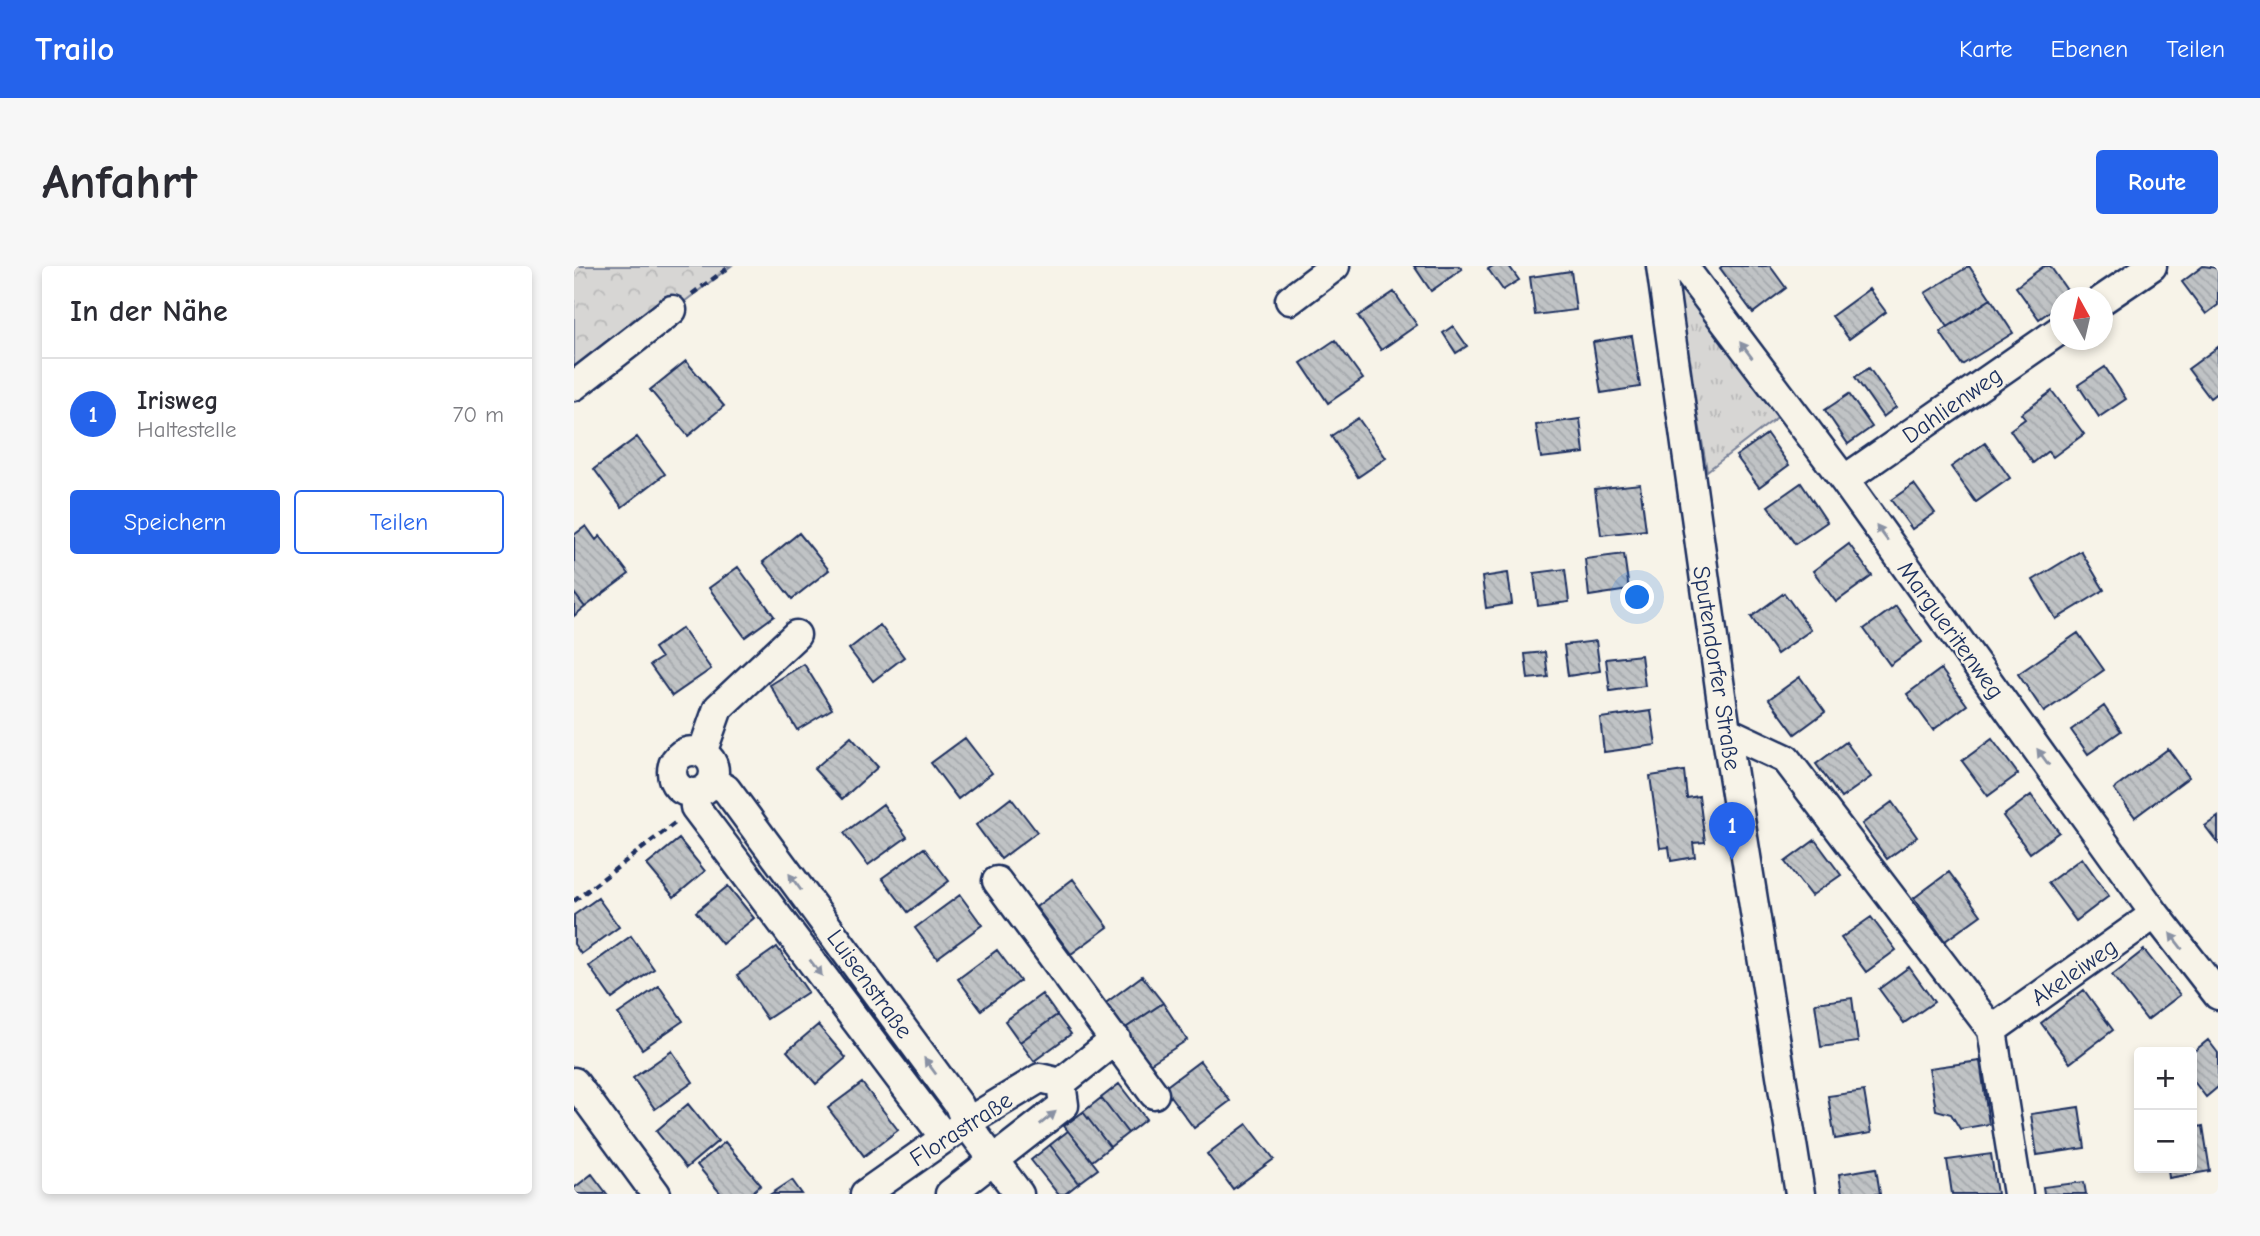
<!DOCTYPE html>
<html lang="de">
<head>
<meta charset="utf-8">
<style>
  :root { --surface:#fff; --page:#f7f7f7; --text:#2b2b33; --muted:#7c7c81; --line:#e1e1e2; --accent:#2563eb }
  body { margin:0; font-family:"Comic Neue",sans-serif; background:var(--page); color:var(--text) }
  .controls { position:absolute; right:21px; bottom:21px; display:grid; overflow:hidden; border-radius:7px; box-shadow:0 4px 10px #0003 }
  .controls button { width:63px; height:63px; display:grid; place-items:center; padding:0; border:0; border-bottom:2px solid var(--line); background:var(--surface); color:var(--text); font:35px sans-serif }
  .compass { position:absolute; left:1476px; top:21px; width:63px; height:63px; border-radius:50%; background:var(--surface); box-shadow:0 4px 10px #0003; rotate:352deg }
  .you { position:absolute; left:1064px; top:332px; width:24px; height:24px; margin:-18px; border:5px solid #fff; border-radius:50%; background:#1a73e8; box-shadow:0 0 0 10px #1a73e833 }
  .badge { display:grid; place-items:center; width:46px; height:46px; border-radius:50%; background:var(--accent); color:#fff; font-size:23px; font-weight:700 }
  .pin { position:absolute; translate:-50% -58px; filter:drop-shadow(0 2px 4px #0008) }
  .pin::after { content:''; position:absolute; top:37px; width:24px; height:21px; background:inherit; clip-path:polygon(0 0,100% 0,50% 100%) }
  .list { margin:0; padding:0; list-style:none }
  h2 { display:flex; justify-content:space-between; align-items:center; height:91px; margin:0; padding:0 28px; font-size:30px }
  h2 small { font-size:23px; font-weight:400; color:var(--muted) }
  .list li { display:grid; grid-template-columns:46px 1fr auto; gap:21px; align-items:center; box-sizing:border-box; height:112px; padding:0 28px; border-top:2px solid var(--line) }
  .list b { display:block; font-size:26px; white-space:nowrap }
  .list p { margin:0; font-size:23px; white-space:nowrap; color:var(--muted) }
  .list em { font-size:23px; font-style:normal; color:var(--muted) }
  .actions { display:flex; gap:14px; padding:21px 28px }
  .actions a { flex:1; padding:16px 0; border:2px solid var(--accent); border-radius:7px; text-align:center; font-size:24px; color:var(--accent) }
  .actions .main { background:var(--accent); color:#fff }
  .map { position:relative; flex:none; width:1644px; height:928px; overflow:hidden; border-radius:7px }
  header { display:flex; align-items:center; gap:42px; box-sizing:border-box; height:98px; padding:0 35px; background:var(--accent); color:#fff }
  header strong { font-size:33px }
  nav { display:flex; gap:38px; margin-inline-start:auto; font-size:24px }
  .intro { display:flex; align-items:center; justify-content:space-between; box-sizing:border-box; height:168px; padding:0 42px }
  h1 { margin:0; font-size:49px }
  .button { padding:18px 32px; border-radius:7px; background:var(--accent); color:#fff; font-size:24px; font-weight:700 }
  main { display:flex; gap:42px; padding:0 42px }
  aside { flex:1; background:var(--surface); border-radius:7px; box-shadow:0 4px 10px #0003 }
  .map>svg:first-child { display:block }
  .grass { fill:url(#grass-tufts); stroke:#798299; stroke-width:2 }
  .forest { fill:url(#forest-crowns); stroke:#798299; stroke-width:2 }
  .building { fill:url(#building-back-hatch); stroke:#1b2f5e; stroke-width:2 }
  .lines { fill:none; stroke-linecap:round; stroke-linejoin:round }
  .minor-casing { stroke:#1b2f5e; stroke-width:33 }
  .path { stroke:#1b2f5e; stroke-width:4.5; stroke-dasharray:7 5; stroke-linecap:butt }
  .minor { stroke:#f7f3e8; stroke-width:28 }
  .oneway { fill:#8991a3 }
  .labels { text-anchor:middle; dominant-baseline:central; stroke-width:5; stroke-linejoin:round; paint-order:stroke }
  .street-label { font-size:24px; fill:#1b2f5e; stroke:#f7f3e8 }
</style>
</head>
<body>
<header>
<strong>Trailo</strong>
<nav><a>Karte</a><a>Ebenen</a><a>Teilen</a></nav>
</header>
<div class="intro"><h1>Anfahrt</h1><a class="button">Route</a></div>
<main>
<aside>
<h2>In der Nähe<small></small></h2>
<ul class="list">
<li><span class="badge">1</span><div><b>Irisweg</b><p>Haltestelle</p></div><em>70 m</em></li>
</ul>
<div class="actions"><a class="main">Speichern</a><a>Teilen</a></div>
</aside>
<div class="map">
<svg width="1644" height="928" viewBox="0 0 1644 928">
  <defs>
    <pattern id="grass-tufts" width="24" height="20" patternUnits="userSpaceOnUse" patternTransform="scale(1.75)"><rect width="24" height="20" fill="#d7d6d4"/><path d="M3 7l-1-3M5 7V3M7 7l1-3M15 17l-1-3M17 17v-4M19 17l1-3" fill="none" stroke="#b8b8b8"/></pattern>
    <pattern id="forest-crowns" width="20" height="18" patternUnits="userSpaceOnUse" patternTransform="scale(1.75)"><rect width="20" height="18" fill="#d7d6d4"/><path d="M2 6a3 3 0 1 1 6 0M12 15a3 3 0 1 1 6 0" fill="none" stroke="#b8b8b8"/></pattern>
    <pattern id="building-back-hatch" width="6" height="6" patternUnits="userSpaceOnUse" patternTransform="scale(1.75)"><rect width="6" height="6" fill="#c0c3c5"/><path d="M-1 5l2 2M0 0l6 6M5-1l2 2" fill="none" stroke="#a4a8ac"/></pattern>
  </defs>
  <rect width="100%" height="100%" fill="#f7f3e8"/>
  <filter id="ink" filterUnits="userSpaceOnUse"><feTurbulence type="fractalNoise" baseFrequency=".0143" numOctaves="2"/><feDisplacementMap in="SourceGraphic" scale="14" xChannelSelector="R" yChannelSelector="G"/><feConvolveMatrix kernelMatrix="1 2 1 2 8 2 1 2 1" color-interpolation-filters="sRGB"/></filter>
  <g filter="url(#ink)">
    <path class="grass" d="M1112 24 1206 149 1133 205 1104 31 1106 26Z"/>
    <path class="forest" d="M0 0H157L0 120Z"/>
    <path class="building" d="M840 0H885L888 3 857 25Z
      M919 0H935L945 14 929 24 914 3Z
      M1148 0H1196L1212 22 1179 47 1146 2Z
      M1395 0 1417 33 1374 61 1351 27Z
      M1470 0H1476L1497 30 1486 32V38L1465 53 1442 21Z
      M1629 0 1644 2V39L1632 48 1608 16Z
      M997 5 1002 44 961 49 956 11Z
      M1295 23 1312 46 1275 73 1258 50Z
      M820 26 843 59 807 84 784 50Z
      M1417 33 1439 67 1388 99 1366 66Z
      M879 60 893 80 882 87 869 67Z
      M1058 70 1066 121 1027 127 1019 76Z
      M761 74 789 113 754 137 727 97Z
      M1644 81V126L1636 132 1614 103Z
      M112 95 150 140 114 170 76 124Z
      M1531 101 1552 133 1525 151 1504 119Z
      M1295 102 1322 141 1309 151 1281 111Z
      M1478 125 1510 168 1479 191 1474 185 1459 197 1436 164 1451 153 1447 148Z
      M1275 128 1298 161 1274 178 1251 144Z
      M784 152 812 192 784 211 757 170Z
      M1006 153 1010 187 967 192 962 159Z
      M1193 168 1215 199 1185 221 1162 190Z
      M63 171 91 208 48 241 20 203Z
      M1411 177 1436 212 1402 236 1377 201Z
      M1227 217 1253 256 1221 278 1194 240Z
      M1066 218 1072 264 1027 269 1021 223Z
      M1340 218 1361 247 1338 263 1317 234Z
      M12 260 22 274 26 270 55 308 11 341 0 327V269Z
      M225 267 255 304 218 333 189 296Z
      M1275 278 1298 310 1262 336 1239 305Z
      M1507 285 1530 324 1482 353 1459 314Z
      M1050 288 1055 324 1015 330 1011 293Z
      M164 301 200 350 171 371 135 322Z
      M991 303 995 336 964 340 960 307Z
      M934 307 938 338 912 342 908 311Z
      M0 327 11 341 0 350Z
      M1210 327 1237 364 1203 388 1177 351Z
      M1322 340 1348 376 1316 399 1290 363Z
      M306 359 330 391 299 415 275 383Z
      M108 362 137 403 98 430 76 399 87 392 80 382Z
      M1504 367 1530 404 1470 446 1444 408Z
      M1022 375 1026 405 994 410 990 379Z
      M971 386 974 411 954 413 951 388Z
      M1067 389 1071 420 1036 425 1032 393Z
      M230 398 258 443 223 464 196 419Z
      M1367 403 1393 439 1359 464 1333 428Z
      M1226 411 1251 446 1221 468 1195 433Z
      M1530 440 1547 465 1514 488 1497 464Z
      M1077 445 1082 479 1030 486 1026 452Z
      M277 471 304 501 268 533 240 503Z
      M391 472 418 507 384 533 357 497Z
      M1418 473 1444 508 1414 530 1388 495Z
      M1272 476 1297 511 1267 532 1242 498Z
      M1594 483 1615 511 1561 551 1540 523Z
      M1110 505 1113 532 1125 530 1131 576 1119 577 1121 591 1097 595 1095 581 1086 582 1076 510Z
      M1457 529 1485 566 1456 587 1429 550Z
      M437 532 463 566 427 593 402 559Z
      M1318 536 1343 571 1313 593 1288 558Z
      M309 538 333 571 294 599 270 567Z
      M1644 551V577L1631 560Z
      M105 573 131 605 100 631 73 599Z
      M1241 574 1267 609 1237 630 1211 596Z
      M350 582 375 615 334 646 308 612Z
      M1508 592 1535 630 1502 655 1474 617Z
      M1375 606 1407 649 1371 675 1340 632Z
      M499 613 534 661 497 688 462 641Z
      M154 620 180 652 148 678 122 646Z
      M386 629 408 659 363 692 341 662Z
      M24 632 45 661 7 688 0 678V649Z
      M1297 651 1322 684 1292 706 1267 672Z
      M57 670 80 703 38 733 15 700Z
      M203 681 234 726 193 753 163 709Z
      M423 684 446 715 407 744 384 713Z
      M1570 684 1606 729 1573 754 1538 709Z
      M1335 701 1360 736 1330 757 1305 723Z
      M568 710 589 737 547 765 529 739Z
      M85 720 109 755 68 783 44 748Z
      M1510 724 1539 764 1496 797 1467 757Z
      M468 728 483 749 446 776 431 755Z
      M1278 732 1284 776 1247 781 1241 737Z
      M589 737 613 774 571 801 547 765Z
      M483 749 497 768 460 795 446 776Z
      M244 759 272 792 242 818 213 785Z
      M1634 774 1644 787V821L1632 831 1618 813V787Z
      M98 785 119 816 81 843 59 812Z
      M626 795 656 835 620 862 590 822Z
      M1406 795 1415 858 1386 863 1377 848 1362 844 1355 802Z
      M288 817 324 864 290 890 254 842Z
      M545 818 572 853 554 867 527 832Z
      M1290 825 1297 867 1261 873 1254 830Z
      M527 832 554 867 536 881 509 846Z
      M114 838 144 875 112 902 82 865Z
      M1505 841 1511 882 1463 889 1457 848Z
      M509 846 536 881 518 895 490 860Z
      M673 858 700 893 659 923 633 888Z
      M1629 860 1636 905 1595 912 1594 902H1618V862Z
      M494 865 524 903 505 917 476 879Z
      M151 876 187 919 176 928H147L123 899Z
      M476 879 505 917 491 928H484L457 894Z
      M1417 888 1423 928H1378L1373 894Z
      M1302 902 1306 928H1268L1265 908Z
      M18 908 33 928H0V922Z
      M218 914 228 928H197Z
      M1510 916 1512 928H1470L1469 921Z"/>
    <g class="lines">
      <defs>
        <path id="minor" d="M1087 0 1152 465 1226 928
          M1109 0 1270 214 1581 648 1644 729
          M716 34 761 0
          M1528 34 1578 0
          M0 120 98 44
          M1270 214 1486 64
          M1152 465 1212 493 1418 764 1444 928
          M98 506a21 21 0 1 1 42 0a21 21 0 1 1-42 0Z
          M128 487 144 442 222 369
          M138 515 152 523 385 839 392 857 445 928
          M120 527 121 541 370 871
          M423 615 580 828
          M1418 764 1581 648
          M0 816 82 928
          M487 817 542 773
          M291 928 392 857 466 812 487 817 490 839 376 928"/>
      </defs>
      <use href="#minor" class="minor-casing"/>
      <path class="path" d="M118 28 157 0
        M0 635 101 557"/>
      <use href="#minor" class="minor"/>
    </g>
    <defs><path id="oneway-solid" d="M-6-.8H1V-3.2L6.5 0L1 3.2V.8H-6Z" transform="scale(1.75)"/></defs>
    <g class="oneway">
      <use href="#oneway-solid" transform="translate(1172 84) rotate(-127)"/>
      <use href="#oneway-solid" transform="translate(1308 267) rotate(-126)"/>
      <use href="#oneway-solid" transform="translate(1469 491) rotate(-126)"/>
      <use href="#oneway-solid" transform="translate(221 616) rotate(-126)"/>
      <use href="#oneway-solid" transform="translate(1602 675) rotate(-128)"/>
      <use href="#oneway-solid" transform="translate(242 702) rotate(53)"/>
      <use href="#oneway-solid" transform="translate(356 800) rotate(-126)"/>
      <use href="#oneway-solid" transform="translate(474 852) rotate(-39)"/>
    </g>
  </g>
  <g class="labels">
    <g class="street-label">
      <text transform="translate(1378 139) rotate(-35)">Dahlienweg</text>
      <text transform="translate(1377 364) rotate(54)">Margueritenweg</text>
      <text transform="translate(1143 402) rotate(81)">Sputendorfer Straße</text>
      <text transform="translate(1500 706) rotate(-35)">Akeleiweg</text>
      <text transform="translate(296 718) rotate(54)">Luisenstraße</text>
      <text transform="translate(387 863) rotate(-33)">Florastraße</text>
    </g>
  </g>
</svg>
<div class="controls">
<button>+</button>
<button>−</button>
</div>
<svg class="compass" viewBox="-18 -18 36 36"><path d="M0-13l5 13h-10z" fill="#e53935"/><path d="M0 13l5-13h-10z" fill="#7c7c81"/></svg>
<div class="you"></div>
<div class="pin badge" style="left:1158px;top:594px">1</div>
</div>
</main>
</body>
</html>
